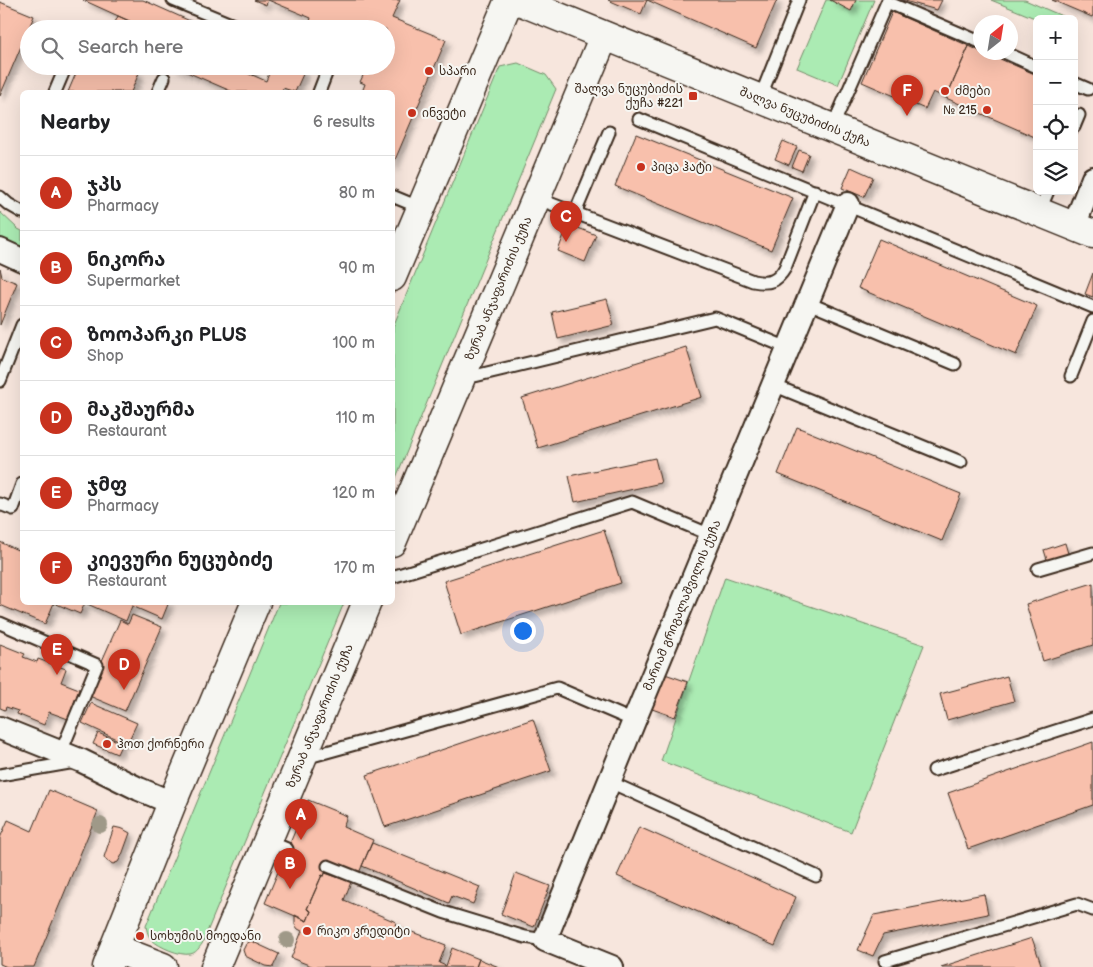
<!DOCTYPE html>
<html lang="en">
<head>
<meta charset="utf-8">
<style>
  :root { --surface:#fff; --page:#f2f2f2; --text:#202124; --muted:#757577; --line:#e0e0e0; --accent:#c8321e }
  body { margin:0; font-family:"Balsamiq Sans","Noto Sans Georgian",sans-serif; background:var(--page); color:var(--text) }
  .controls { position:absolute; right:15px; top:15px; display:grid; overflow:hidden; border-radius:8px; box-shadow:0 5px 20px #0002 }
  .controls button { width:45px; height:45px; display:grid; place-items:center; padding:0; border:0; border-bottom:1px solid var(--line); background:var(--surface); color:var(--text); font:25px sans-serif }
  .compass { position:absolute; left:973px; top:15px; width:45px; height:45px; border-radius:50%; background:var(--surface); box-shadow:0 5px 20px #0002; rotate:30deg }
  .you { position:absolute; left:522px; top:630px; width:18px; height:18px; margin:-12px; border:4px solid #fff; border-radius:50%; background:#1a73e8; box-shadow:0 0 0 8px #1a73e833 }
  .badge { display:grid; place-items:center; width:32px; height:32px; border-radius:50%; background:var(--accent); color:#fff; font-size:16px; font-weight:700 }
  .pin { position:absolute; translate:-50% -41px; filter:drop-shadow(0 1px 2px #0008) }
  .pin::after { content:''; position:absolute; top:26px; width:18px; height:15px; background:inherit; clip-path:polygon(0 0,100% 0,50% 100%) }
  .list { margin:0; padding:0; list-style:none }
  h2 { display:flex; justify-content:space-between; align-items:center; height:65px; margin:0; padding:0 20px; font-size:21px }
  h2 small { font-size:16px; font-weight:400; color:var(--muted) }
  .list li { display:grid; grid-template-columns:32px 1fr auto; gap:15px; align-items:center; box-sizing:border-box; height:75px; padding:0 20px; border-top:1px solid var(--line) }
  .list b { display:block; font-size:19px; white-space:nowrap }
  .list p { margin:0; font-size:16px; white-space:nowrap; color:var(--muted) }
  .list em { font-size:16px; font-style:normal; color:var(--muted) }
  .icon { flex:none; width:28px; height:28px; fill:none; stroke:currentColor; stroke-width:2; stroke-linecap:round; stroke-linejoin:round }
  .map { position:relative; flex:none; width:1093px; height:967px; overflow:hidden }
  .search { position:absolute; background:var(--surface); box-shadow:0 5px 20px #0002; left:20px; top:20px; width:375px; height:55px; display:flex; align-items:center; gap:12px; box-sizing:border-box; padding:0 18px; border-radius:28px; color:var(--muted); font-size:19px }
  .panel { position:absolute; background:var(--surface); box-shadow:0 5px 20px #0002; left:20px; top:90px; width:375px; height:515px; border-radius:8px }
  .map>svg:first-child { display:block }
  .green { fill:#abebb3; stroke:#738a68 }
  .building { fill:#f8c0ac; stroke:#3b2a1e; filter:url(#shadow) }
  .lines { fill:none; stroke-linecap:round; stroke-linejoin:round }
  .lane-casing { stroke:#3b2a1e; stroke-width:15 }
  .street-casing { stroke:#3b2a1e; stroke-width:26 }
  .secondary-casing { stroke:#3b2a1e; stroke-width:31 }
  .primary-casing { stroke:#3b2a1e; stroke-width:31 }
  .lane { stroke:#f6f6f2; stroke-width:11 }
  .street { stroke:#f6f6f2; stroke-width:22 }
  .secondary { stroke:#f6f6f2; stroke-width:28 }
  .primary { stroke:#f6f6f2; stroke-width:28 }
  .tree { fill:#9f9988 }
  .poi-dot { fill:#c8321e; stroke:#f6f6f2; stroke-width:2 }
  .labels { text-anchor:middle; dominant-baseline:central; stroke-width:4; stroke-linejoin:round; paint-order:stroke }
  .poi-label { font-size:12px; fill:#3b2a1e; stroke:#f6f6f2; text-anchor:start }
  .street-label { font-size:12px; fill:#3b2a1e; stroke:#f6f6f2 }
</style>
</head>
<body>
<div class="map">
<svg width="1093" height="967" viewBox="0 0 1093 967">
  <defs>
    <filter id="shadow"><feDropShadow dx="4.5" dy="4.5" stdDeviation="2.5" flood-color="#0004"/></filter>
  </defs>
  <rect width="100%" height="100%" fill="#f7e6dd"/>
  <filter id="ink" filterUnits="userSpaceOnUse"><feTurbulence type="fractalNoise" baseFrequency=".02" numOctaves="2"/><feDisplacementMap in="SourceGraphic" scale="10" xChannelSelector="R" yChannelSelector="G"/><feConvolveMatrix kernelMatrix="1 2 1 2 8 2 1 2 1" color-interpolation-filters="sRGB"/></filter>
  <g filter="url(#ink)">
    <path class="green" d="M826 0H874L838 85 797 68Z
      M991 0H1025L1069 19H1037Z
      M518 63 546 75 556 89 393 485V327L500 67Z
      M0 212 18 229 22 231V249L0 239Z
      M725 577 924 645 851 832 661 761Z
      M279 603H344L202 944C198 949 196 953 190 954 180 956 159 947 152 940 148 936 147 931 146 926Z"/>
    <path class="building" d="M83 0H143L208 29H147Z
      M254 0H400L392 18 446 40 392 167V92H362L365 84 360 82 366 69 371 71 373 66H386V29H338L325 23 323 29H320L309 24 311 18 268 0 266 5Z
      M608 0H647L641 14Z
      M647 0H777L756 48Z
      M830 0H856L851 11Z
      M901 0H942L937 10Z
      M1052 0H1093V15L1092 17Z
      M0 2 34 16 0 96Z
      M892 12 969 46 946 98 933 92 925 109 862 82Z
      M118 16 147 29H112Z
      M969 46 980 51V52H984L1037 75V138L946 98Z
      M79 66H121L139 73 131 92H68Z
      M173 66H232L266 81 272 66H292L304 72 295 92 283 88 281 92H233Z
      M232 66H255L251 75Z
      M636 134 793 198 771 250 615 186Z
      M783 141 797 147 789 165 775 159Z
      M799 150 809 154 802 171 792 167Z
      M851 167 873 177 864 197 842 188Z
      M568 224 596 235 585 262 558 251Z
      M879 239 1037 306 1016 355 858 288Z
      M0 268 2 277 17 283 0 325Z
      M1093 273V297L1085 294Z
      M607 299 614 325 558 339 552 312Z
      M686 347 702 397 538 448 522 398Z
      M797 427 961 494 942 541 778 474Z
      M655 458 661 483 575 502 569 476Z
      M604 530 621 583 461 635 444 581Z
      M0 542 22 552V602H169L162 619 132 606 126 621 85 603 80 614 54 603 45 624 0 605Z
      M1065 543 1069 557 1048 563 1044 550Z
      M1093 583V645L1043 661 1026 604Z
      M132 615 162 627 125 711 87 695 120 620 128 624Z
      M0 644 25 654 23 657 37 662 38 659 66 669 61 682 79 689 68 719 49 712 44 725 17 714 18 711 6 707 5 710 0 708Z
      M665 674 688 682 675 717 652 709Z
      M1007 676 1014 701 947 720 940 694Z
      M91 703 137 723 127 744 82 723Z
      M533 719 551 771 385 827 367 775Z
      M98 733 122 743 117 754 93 744Z
      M1093 742V805L968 849 948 793Z
      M49 790 98 811 34 967H7L0 964V838L8 820 32 831Z
      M308 800 347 816 343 827 373 840 359 873 330 862 324 876 322 875 307 909 311 911 307 921 265 903Z
      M114 827 123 829 130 833 122 855 118 862 113 864 107 861 104 857Z
      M639 827 796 897 775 946 617 876Z
      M372 843 480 887 473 904 452 896 449 903 362 866Z
      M325 873 351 882 344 900 396 922 395 925 399 927 446 945 439 963 446 966 452 948 479 959 476 967H314L291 958 302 931 298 929 295 925V915L307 921 311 911 307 909 322 875 324 876Z
      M516 873 550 886 534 927 501 914Z
      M984 894 988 914 883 935 873 956 858 950 874 915Z
      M1032 938 1042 967H941Z
      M251 941 279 954 273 967 266 966 245 956 243 950 246 944Z
      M479 959 499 967H476Z"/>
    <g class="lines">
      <defs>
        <path id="lane" d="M173 0 243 29
          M1004 52 1037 67
          M1074 83 1088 89
          M55 92 66 66
          M158 92 164 78
          M319 92 329 66
          M760 98 799 0
          M639 119 1093 307
          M1074 127 1079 115
          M832 128 887 2 980 42
          M392 196 421 208
          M0 197 8 204 22 212
          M536 198 753 281C769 284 777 282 785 268L815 191
          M1039 212 1048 191
          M575 213 609 132
          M808 303 955 364
          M1071 376 1093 321
          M462 379 715 318 788 348
          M0 381 22 325
          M773 385 961 462
          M0 504 13 509 22 484
          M1038 569 1093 553
          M392 577 632 502 711 535
          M0 623 97 665 61 752
          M305 758 557 688 634 721
          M934 770 1093 719
          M0 775 75 762
          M610 782 816 876
          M268 841 287 849
          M328 866 443 912 525 937 545 940
          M885 961 1077 904 1093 910"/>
        <g id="street">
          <path d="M1074 226 1093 178"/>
          <path d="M0 250 22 260"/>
          <path d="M0 728 82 761 139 789 172 803"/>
          <path id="s1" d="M612 967 545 940 634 721 848 204"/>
        </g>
        <g id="secondary">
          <path id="s2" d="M517 0 1093 234"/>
          <path d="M392 277 509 0"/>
          <path id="s3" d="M392 542 604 36"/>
          <path d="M114 948 172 803 256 602"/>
          <path id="s4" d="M215 967 367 602"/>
        </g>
        <path id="primary" d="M107 967 114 948 163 967"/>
      </defs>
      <use href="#lane" class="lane-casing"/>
      <use href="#street" class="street-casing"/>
      <use href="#secondary" class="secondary-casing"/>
      <use href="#primary" class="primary-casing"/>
      <use href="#lane" class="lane"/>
      <use href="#street" class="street"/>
      <use href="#secondary" class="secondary"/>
      <use href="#primary" class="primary"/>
    </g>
    <g class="tree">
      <circle cx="100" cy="825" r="8"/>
      <circle cx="287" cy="940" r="8"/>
    </g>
  </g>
  <g class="poi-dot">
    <circle cx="429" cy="71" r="5"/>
    <circle cx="945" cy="91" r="5"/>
    <rect x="688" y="91" width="10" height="10" rx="2.5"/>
    <circle cx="987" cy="110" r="5"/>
    <circle cx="412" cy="113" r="5"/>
    <circle cx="641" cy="167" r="5"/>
    <circle cx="107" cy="744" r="5"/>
    <circle cx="307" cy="931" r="5"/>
    <circle cx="140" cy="936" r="5"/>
  </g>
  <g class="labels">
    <g class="poi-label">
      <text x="439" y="71">სპარი</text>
      <text x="683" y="89" text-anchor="end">შალვა ნუცუბიძის<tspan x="683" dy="14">ქუჩა #221</tspan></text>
      <text x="955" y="91">ძმები</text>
      <text x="977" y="110" text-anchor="end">№ 215</text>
      <text x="422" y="113">ინვეტი</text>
      <text x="651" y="167">პიცა ჰატი</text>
      <text x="117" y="744">ჰოთ ქორნერი</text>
      <text x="317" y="931">რიკო კრედიტი</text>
      <text x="150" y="936">სოხუმის მოედანი</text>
    </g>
    <g class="street-label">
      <text stroke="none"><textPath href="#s2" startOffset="311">შალვა ნუცუბიძის ქუჩა</textPath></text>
      <text stroke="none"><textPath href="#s3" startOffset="275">ზურაბ ანჯაფარიძის ქუჩა</textPath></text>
      <text stroke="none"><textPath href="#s1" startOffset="434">მარიამ გრიგალაშვილის ქუჩა</textPath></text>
      <text stroke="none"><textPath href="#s4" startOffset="272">ზურაბ ანჯაფარიძის ქუჩა</textPath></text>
    </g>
  </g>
</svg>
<div class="controls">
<button>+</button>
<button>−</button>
<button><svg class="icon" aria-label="locate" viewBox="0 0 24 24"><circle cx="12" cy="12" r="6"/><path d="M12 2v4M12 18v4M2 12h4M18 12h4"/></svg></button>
<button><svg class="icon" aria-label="layers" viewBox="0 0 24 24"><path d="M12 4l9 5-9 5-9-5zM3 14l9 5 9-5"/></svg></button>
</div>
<svg class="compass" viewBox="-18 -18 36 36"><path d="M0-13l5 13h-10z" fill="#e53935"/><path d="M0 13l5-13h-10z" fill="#757577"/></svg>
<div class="you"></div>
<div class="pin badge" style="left:301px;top:840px">A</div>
<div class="pin badge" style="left:290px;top:889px">B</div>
<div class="pin badge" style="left:566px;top:242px">C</div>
<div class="pin badge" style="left:124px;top:690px">D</div>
<div class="pin badge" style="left:57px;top:675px">E</div>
<div class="pin badge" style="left:907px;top:116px">F</div>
<div class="search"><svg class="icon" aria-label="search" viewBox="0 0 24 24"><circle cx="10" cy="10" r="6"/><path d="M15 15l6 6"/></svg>Search here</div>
<section class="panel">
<h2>Nearby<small>6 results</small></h2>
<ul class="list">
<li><span class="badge">A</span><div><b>ჯპს</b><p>Pharmacy</p></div><em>80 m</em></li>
<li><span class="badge">B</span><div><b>ნიკორა</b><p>Supermarket</p></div><em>90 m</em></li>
<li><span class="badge">C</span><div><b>ზოოპარკი PLUS</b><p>Shop</p></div><em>100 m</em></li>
<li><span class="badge">D</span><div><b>მაკშაურმა</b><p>Restaurant</p></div><em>110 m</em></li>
<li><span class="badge">E</span><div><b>ჯმფ</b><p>Pharmacy</p></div><em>120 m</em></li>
<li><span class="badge">F</span><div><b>კიევური ნუცუბიძე</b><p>Restaurant</p></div><em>170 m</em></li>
</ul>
</section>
</div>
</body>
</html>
